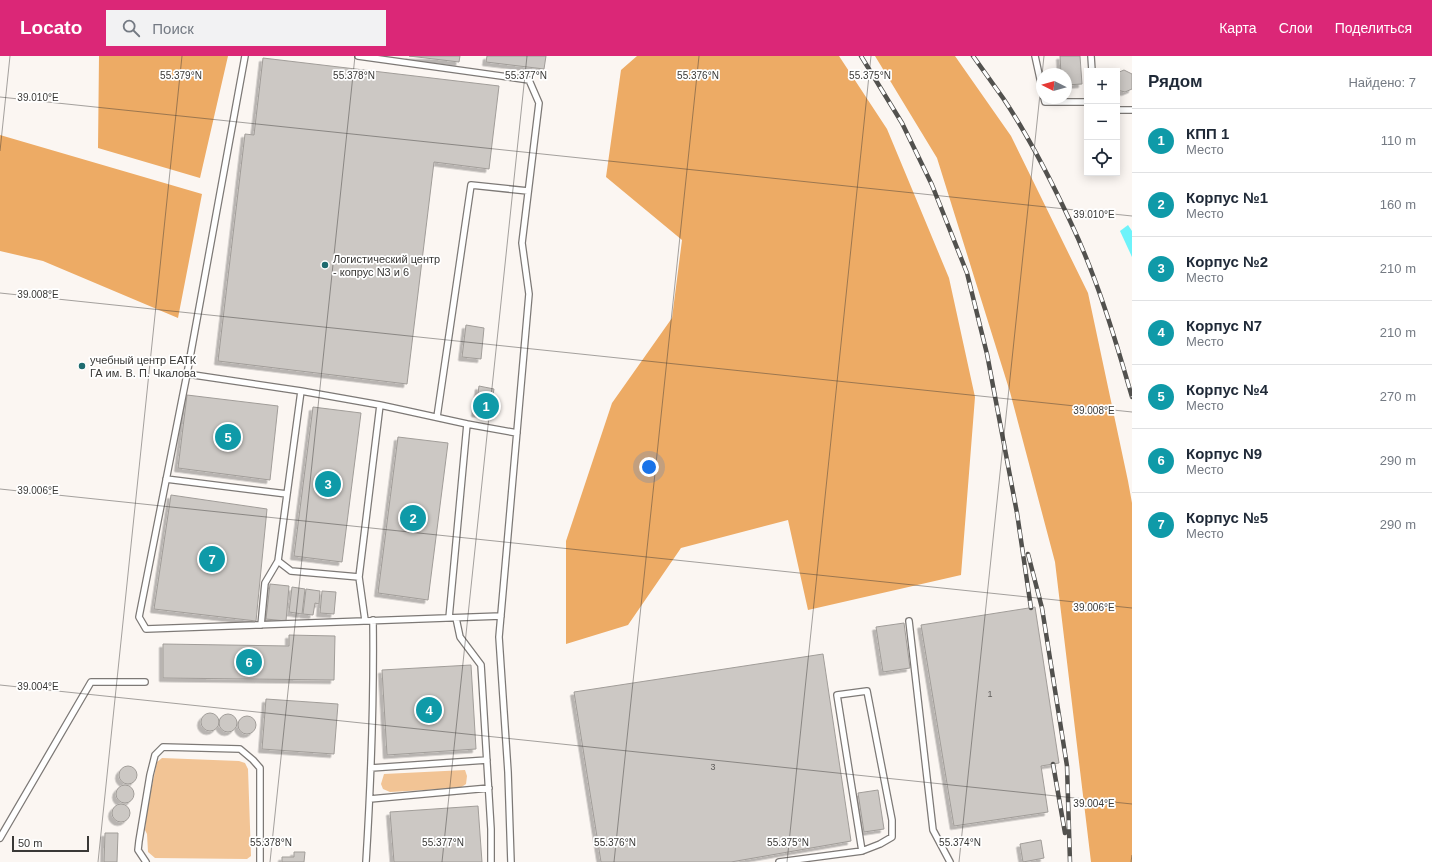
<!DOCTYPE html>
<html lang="ru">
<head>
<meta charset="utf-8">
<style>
  :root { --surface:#fff; --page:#f2f2f3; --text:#1f2937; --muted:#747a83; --line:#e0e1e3; --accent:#db2777 }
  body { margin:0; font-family:Arial,sans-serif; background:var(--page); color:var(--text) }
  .controls { position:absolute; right:12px; top:12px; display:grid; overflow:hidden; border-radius:0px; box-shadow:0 2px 10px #0003 }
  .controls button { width:36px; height:36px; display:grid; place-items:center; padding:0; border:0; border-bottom:1px solid var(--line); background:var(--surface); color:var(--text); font:20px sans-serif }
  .compass { position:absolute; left:1036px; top:12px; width:36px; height:36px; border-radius:50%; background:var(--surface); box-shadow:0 2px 10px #0003; rotate:276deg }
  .scale { position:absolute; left:12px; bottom:10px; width:77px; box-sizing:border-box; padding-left:4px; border:2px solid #393836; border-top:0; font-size:11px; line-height:14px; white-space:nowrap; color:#393836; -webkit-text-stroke:3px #fff; paint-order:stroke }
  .you { position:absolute; left:649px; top:411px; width:14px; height:14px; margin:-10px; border:3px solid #fff; border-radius:50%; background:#1a73e8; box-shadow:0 0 0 6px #1a73e833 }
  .badge { display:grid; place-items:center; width:26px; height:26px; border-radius:50%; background:var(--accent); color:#fff; font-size:13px; font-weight:700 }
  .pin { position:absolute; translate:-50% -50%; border:2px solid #fff; box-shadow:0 1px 4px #0006 }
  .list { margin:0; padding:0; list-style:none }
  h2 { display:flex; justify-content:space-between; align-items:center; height:52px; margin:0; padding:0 16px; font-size:17px }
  h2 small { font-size:13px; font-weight:400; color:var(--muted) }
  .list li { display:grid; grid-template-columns:26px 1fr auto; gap:12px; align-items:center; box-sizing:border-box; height:64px; padding:0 16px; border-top:1px solid var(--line) }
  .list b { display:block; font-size:15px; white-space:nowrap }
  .list p { margin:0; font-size:13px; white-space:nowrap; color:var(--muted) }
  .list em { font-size:13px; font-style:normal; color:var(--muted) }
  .icon { flex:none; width:22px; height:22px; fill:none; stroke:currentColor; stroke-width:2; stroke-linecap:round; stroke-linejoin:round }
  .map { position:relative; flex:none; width:1132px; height:806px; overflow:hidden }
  header { display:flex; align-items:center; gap:24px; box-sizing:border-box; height:56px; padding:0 20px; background:var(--accent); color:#fff }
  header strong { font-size:19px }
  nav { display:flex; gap:22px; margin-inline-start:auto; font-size:14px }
  .search { width:280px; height:36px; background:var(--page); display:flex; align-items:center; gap:10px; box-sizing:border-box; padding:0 14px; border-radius:0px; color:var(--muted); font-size:15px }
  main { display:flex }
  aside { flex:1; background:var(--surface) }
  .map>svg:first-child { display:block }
  .green { fill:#f2c495 }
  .forest { fill:#edab65 }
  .water { fill:#6ef3fa }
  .building { fill:#ccc8c4; stroke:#a19d99; filter:url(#shadow) }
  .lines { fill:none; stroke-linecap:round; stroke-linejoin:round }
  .service-casing { stroke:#7d7976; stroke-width:8 }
  .service { stroke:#fff; stroke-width:5.5 }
  .rail-casing { stroke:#52514e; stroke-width:4.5 }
  .rail { stroke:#fff; stroke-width:3; stroke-dasharray:9; stroke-linecap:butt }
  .ticks { fill:none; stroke:#393836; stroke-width:1; stroke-opacity:0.45 }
  .poi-dot { fill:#1e6b6f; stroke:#fff; stroke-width:1.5 }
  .labels { text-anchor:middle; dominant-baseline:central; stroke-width:3.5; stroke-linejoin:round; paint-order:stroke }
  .number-label { font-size:9px; fill:#5e5c5a }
  .poi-label { font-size:11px; fill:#393836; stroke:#fff; text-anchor:start }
  .ticks-label { font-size:10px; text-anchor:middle; fill:#393836; stroke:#fff; stroke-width:3.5; stroke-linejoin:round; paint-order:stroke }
</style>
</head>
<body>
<header>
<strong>Locato</strong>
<div class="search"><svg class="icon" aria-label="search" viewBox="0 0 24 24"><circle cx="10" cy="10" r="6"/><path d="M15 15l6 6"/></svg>Поиск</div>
<nav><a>Карта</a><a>Слои</a><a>Поделиться</a></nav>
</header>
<main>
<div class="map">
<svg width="1132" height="806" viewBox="0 0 1132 806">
  <defs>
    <filter id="shadow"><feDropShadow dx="-3.5" dy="3.5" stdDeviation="0" flood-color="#0004"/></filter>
  </defs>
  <rect width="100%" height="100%" fill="#fbf6f2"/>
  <path class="green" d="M162 702 239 705 245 707 248 713 251 800 247 803 155 802 148 796 147 778 145 774 147 753 157 706Z
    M465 714 467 720 466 728 460 732 390 736 383 733 381 728 384 718Z"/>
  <path class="forest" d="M99 0H228L200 122 98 92Z
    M637 0H839L887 73 949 222 975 341 961 519 808 554 788 464 681 492 628 569 566 588V485L612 347 672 262 682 184 606 121 621 14Z
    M875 0H955L1011 80 1088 237 1128 425 1132 447V806H1091L1055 506 1010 336 937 102Z
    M0 79 202 138 178 262 43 205 0 195Z"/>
  <path class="water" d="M1128 169 1132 175V201L1120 175Z"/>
  <path class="building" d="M409 0H460L459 6Z
    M487 0H546L544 13 486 6Z
    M1060 0H1080L1082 28 1066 29V18H1061Z
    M263 2 499 30 489 113 434 106 407 328 218 305 245 78 254 79Z
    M1124 14 1132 18V33L1125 36 1117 34V17Z
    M466 269 484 272 481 303 462 301Z
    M479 330 494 333 493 339 497 344 495 360 475 357Z
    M187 339 278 350 270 424 178 412Z
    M313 351 361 357 342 506 294 500Z
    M398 381 448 387 428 544 378 537Z
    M171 439 267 453 256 565 154 553Z
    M270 528 289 530 286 565 266 563Z
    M292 531 305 533 302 558 289 556Z
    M306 533 320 535 319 548 315 547 313 559 303 558Z
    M322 535 336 536 334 558 320 557Z
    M1035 551 1059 707 1041 710 1048 756 954 770 921 569Z
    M904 567 910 612 883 616 876 571Z
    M289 579 335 580 334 624 163 622V588L289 590Z
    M823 598 851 785 731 806H601L574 636Z
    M471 609 476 693 387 699 382 614Z
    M266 643 338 648 334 698 262 693Z
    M201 666a9 9 0 1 1 18 0a9 9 0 1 1-18 0Z
    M219 667a9 9 0 1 1 18 0a9 9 0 1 1-18 0Z
    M238 669a9 9 0 1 1 18 0a9 9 0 1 1-18 0Z
    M119 719a9 9 0 1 1 18 0a9 9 0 1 1-18 0Z
    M116 738a9 9 0 1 1 18 0a9 9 0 1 1-18 0Z
    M878 734 884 773 864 776 858 737Z
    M112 757a9 9 0 1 1 18 0a9 9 0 1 1-18 0Z
    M478 750 482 806H394L390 756Z
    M105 777H118L117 806H104Z
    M1041 784 1044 802 1023 806 1020 788Z
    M294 796H305L304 806H282V801H294Z"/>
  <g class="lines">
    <defs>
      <path id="service" d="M245 0 187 318 139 561 146 573 501 560
        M358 0 529 24 539 47 522 187 529 238 499 581 508 716 511 806
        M1035 0 1042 32
        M1091 0 1092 15
        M1044 42 1045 46H1087
        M1117 54H1132
        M187 318 301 335
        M437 361 471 129 528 135
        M166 423 287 438
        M359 521 291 515 278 505 301 335 380 349
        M449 562 467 368 517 377
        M456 562 460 581 481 609 491 773V806
        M365 564 359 521 380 349 467 368
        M909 565 933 774 950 806
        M261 569 265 527 278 505
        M371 712 487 704
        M370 743 489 732
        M0 782 91 626H145
        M146 806 138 794 139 785 150 719 155 699 163 691 240 693 253 704 260 712V806
        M366 806C371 725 374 645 373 564
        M779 806 862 795 880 788 892 781V764L867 635 837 639 862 795"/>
    </defs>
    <use href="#service" class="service-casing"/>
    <use href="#service" class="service"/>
    <defs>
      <path id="rail" d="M861 0 902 67 932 129 967 217 987 298 1017 457 1031 552
        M973 0C983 14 993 28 1003 42 1029 81 1051 124 1071 167 1097 222 1115 282 1132 341
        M1028 498 1042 552 1067 710 1070 806
        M1053 708 1065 777"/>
    </defs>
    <use href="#rail" class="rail-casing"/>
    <use href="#rail" class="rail"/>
  </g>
  <path class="ticks" d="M0 41 1132 160M0 95 10 0M0 237 1132 356M0 433 1132 552M0 629 1132 748M98 806 182 0M270 806 355 0M442 806 527 0M614 806 699 0M787 806 871 0M959 806 1044 0M1131 806 1132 799"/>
  <g class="poi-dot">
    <circle cx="325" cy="209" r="4"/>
    <circle cx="82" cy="310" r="4"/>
  </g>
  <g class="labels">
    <g class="number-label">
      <text x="990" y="638">1</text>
      <text x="713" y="711">3</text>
    </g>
    <g class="poi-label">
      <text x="333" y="203">Логистический центр<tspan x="333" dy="13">- копрус N3 и 6</tspan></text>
      <text x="90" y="304">учебный центр ЕАТК<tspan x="90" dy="13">ГА им. В. П. Чкалова</tspan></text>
    </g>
  </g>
  <g class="ticks-label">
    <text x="181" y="23">55.379°N</text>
    <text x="354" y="23">55.378°N</text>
    <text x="526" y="23">55.377°N</text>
    <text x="698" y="23">55.376°N</text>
    <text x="870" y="23">55.375°N</text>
    <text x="38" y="45">39.010°E</text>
    <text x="1094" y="162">39.010°E</text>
    <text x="38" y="242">39.008°E</text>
    <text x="1094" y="358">39.008°E</text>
    <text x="38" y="438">39.006°E</text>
    <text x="1094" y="555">39.006°E</text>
    <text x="38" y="634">39.004°E</text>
    <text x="1094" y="751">39.004°E</text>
    <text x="271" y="790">55.378°N</text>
    <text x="443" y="790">55.377°N</text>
    <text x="615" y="790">55.376°N</text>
    <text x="788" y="790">55.375°N</text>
    <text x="960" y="790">55.374°N</text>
  </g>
</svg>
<div class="controls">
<button>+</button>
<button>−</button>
<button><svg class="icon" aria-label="locate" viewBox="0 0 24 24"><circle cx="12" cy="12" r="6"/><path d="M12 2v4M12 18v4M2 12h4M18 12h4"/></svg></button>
</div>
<svg class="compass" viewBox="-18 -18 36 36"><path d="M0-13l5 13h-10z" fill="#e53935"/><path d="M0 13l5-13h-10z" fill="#747a83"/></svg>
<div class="scale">50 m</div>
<div class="you"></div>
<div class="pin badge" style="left:486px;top:350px;background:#0f9aa8">1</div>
<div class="pin badge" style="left:413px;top:462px;background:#0f9aa8">2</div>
<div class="pin badge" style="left:328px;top:428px;background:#0f9aa8">3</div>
<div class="pin badge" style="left:429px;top:654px;background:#0f9aa8">4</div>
<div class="pin badge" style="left:228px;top:381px;background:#0f9aa8">5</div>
<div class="pin badge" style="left:249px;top:606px;background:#0f9aa8">6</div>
<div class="pin badge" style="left:212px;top:503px;background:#0f9aa8">7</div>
</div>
<aside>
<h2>Рядом<small>Найдено: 7</small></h2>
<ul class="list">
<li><span class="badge" style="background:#0f9aa8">1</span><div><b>КПП 1</b><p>Место</p></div><em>110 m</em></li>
<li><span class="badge" style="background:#0f9aa8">2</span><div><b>Корпус №1</b><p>Место</p></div><em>160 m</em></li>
<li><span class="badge" style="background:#0f9aa8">3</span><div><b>Корпус №2</b><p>Место</p></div><em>210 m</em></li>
<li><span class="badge" style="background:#0f9aa8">4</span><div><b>Корпус N7</b><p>Место</p></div><em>210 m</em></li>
<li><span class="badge" style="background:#0f9aa8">5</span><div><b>Корпус №4</b><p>Место</p></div><em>270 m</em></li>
<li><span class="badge" style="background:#0f9aa8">6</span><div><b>Корпус N9</b><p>Место</p></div><em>290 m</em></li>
<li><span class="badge" style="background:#0f9aa8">7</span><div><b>Корпус №5</b><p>Место</p></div><em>290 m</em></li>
</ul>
</aside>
</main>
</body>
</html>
